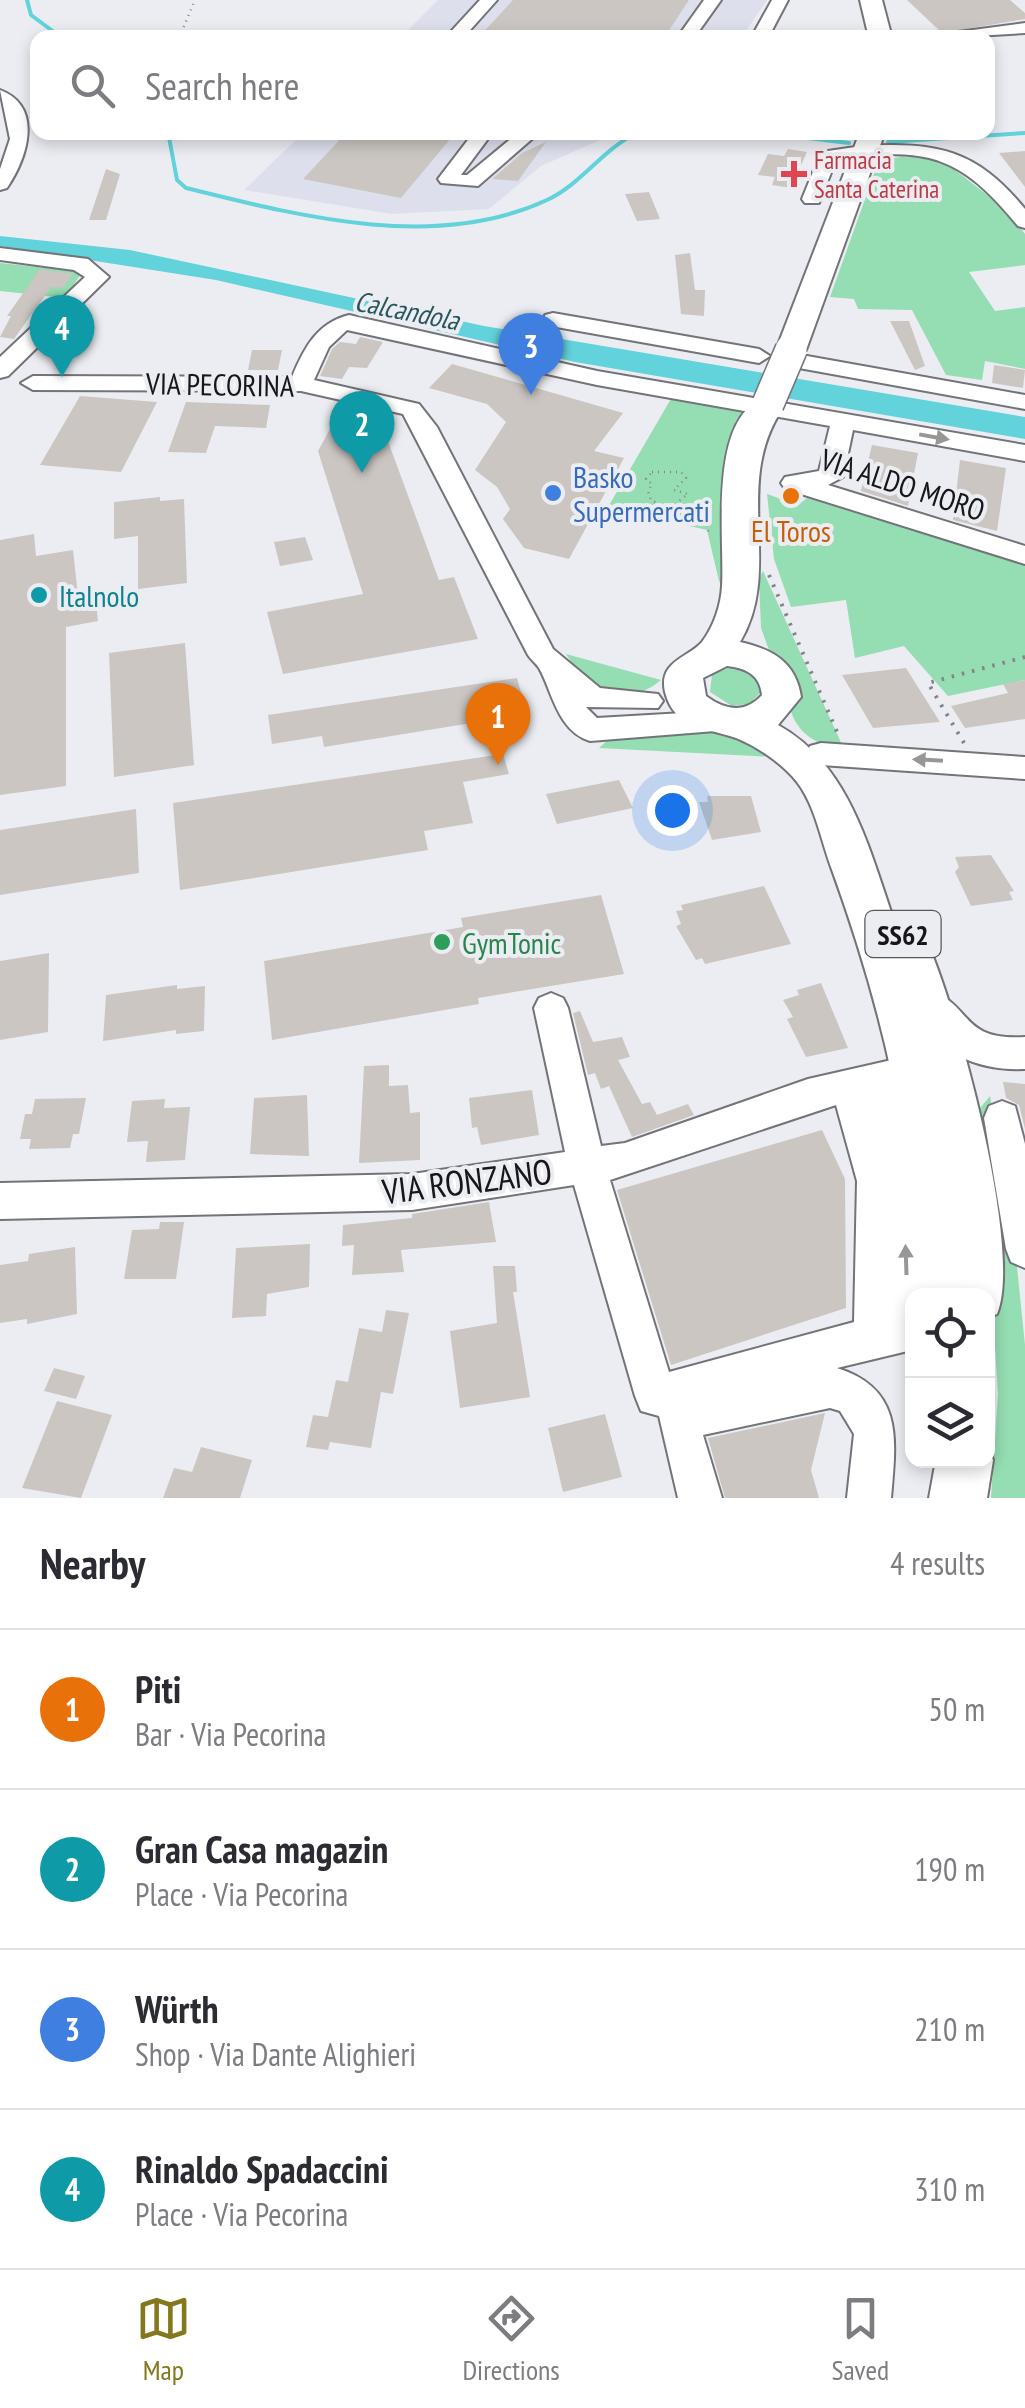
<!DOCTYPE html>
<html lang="en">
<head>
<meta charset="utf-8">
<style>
  :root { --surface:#fff; --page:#f2f2f3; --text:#2b2b33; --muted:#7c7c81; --line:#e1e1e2; --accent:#84781d }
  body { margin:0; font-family:"PT Sans Narrow",sans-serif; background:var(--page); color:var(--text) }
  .controls { position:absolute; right:30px; bottom:30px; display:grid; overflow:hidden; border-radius:20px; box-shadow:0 5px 15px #0003 }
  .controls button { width:90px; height:90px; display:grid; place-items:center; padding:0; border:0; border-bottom:2px solid var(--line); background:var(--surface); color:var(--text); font:50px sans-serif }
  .you { position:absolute; left:672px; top:810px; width:35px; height:35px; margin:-25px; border:8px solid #fff; border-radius:50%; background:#1a73e8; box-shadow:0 0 0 15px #1a73e833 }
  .badge { display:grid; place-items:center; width:65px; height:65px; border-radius:50%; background:var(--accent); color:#fff; font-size:32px; font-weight:700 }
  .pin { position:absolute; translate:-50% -82px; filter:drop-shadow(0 2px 5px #0008) }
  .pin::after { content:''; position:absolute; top:52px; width:35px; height:30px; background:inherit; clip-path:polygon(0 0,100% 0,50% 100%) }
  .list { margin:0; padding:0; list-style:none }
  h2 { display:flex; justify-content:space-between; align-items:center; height:130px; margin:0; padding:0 40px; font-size:42px }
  h2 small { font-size:32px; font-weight:400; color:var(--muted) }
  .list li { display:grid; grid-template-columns:65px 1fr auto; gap:30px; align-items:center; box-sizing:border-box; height:160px; padding:0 40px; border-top:2px solid var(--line) }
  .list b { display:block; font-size:38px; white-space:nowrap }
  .list p { margin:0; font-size:32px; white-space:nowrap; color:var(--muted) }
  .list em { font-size:32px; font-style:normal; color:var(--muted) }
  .icon { flex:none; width:55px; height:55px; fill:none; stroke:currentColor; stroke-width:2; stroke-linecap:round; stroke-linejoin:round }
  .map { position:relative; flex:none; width:1025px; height:1498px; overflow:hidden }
  .search { position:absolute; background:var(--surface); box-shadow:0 5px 15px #0003; left:30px; right:30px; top:30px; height:110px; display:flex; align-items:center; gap:25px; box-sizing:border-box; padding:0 35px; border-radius:20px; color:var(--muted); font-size:38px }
  .sheet { height:770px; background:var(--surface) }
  nav { display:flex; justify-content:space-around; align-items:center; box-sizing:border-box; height:140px; border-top:2px solid var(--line); background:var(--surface); font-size:28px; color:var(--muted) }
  nav a { display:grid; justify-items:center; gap:5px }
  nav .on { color:var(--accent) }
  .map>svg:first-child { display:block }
  .built { fill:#dde0ec }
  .green { fill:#95ddb2 }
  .water { fill:#62d2db }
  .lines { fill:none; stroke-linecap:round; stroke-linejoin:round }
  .stream { stroke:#62d2db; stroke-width:4 }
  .building { fill:#cbc6c2 }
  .minor-casing { stroke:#737479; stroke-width:4 }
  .major-casing { stroke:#737479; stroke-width:4 }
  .path-far1 { stroke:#858589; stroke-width:2.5; stroke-dasharray:1 5; stroke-linecap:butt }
  .path { stroke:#858589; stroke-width:4; stroke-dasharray:2.5 8; stroke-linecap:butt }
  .minor { fill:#fff; fill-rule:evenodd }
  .major { fill:#fff; fill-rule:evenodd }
  .major-bridge-casing { stroke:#737479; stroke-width:34; stroke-linecap:butt }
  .major-bridge { stroke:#fff; stroke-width:31 }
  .oneway { fill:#979798 }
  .health-dot { fill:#e0444e; stroke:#ecedf2; stroke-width:4 }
  .shop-dot { fill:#3f7fe0; stroke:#ecedf2; stroke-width:4 }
  .food-dot { fill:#e8710a; stroke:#ecedf2; stroke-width:4 }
  .culture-dot { fill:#0f9aa8; stroke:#ecedf2; stroke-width:4 }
  .leisure-dot { fill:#2e9e5b; stroke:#ecedf2; stroke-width:4 }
  .labels { text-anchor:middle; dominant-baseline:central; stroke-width:8; stroke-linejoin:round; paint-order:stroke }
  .far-health-label { font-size:25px; fill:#be3a42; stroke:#ecedf2; text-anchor:start }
  .far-water-label { font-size:28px; font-style:italic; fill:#26575b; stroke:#ecedf2 }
  .shield { fill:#ecedf2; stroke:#57575a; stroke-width:2.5 }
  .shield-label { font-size:28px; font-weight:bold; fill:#171719 }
  .street-label { font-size:30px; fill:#171719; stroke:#ecedf2 }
  .shop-label { font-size:30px; fill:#366cbe; stroke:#ecedf2; text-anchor:start }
  .food-label { font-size:30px; fill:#c56008; stroke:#ecedf2 }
  .culture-label { font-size:30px; fill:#0d838f; stroke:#ecedf2; text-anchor:start }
  .leisure-label { font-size:30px; fill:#27864d; stroke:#ecedf2; text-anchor:start }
  .near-street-label { font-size:35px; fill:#171719; stroke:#ecedf2 }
</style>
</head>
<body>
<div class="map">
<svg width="1025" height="1498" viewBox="0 0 1025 1498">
  <rect width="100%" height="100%" fill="#ecedf2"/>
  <path class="built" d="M438 0H767L742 37 400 38Z
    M303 133H616L541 166 489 209 392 214 244 190Z"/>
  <path class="green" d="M901 157 939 158 966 167 955 170 986 194 992 193 1025 234V265L969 272 995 311 1025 307V369L985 361 982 380 946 375 912 310 858 309 854 299 830 297 879 160Z
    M0 263 75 271 81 274 65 298 0 291Z
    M672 397 748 409 727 594 719 581 707 530 608 507Z
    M767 494 798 505 807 498 1025 562V680L948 696 904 646 855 658 846 600 791 607 774 559Z
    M763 571 844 749C821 746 803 738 793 717L761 628 759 579Z
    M566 654 661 680C627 710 585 686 566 654Z
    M735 666 753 672 764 689 749 704 732 706 710 692 712 674Z
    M718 728 775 757 599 748 610 738Z
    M990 1096 1011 1209 1025 1345V1498H991L998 1394 980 1108Z"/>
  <path class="water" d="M0 236 130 250 484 326 1025 417V439L575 362 216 280 0 246Z"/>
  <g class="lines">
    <path class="stream" d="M27 0 31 15 62 38
      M168 132 177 180 186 188C299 216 436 252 547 200 582 184 603 148 639 132
      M757 132 849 143
      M888 142 1025 133"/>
  </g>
  <path class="building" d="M513 0H689L664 38H478Z
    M907 0H1010L1025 13V19L942 33Z
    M347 132H456L401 198 303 179Z
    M546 142 518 181 492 179 522 153Z
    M788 149 807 152 791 188 772 185 775 177 758 175 768 154 784 156Z
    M1025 151V187L999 153Z
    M106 169 120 174 106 220H89Z
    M649 192 660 219 637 221 625 194Z
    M690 253 695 290H705L704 316 681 314 675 255Z
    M40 269 73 274 63 288 51 287 14 339 0 337 11 316H7Z
    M890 321H909L925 366 915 370Z
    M360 337 383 342 367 368 349 367 342 379 320 376 332 349 340 342 356 344Z
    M252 350H282L278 370H248Z
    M452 364 623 413 594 451 624 458 569 559 524 548 503 519 510 509 497 487 475 470 506 422 487 404 429 388Z
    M994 365 1025 370 1023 388 992 383Z
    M80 396 157 402 121 472 40 465Z
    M186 402 270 405 266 428 215 426 206 453 168 452Z
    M386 420 375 443 385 433 439 580 454 577 478 639 283 674 267 612 363 594 318 451 330 429Z
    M872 445 918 453 908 506 861 491Z
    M960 460 1006 468 997 531 953 520Z
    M160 497V501L184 499 187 583 138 589V536L114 539V502Z
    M34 534 36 556 73 550 78 596 95 593 98 621 66 627V786L0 795V540Z
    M305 537 313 560 280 566 274 542Z
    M185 643 194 765 114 777 109 653Z
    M906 668 940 722 873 728 842 675Z
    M517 678 527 714 324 747 322 736 272 744 268 715Z
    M1025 680V719L965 728 951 706 1008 693 1003 684Z
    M503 754 509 774 463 782 473 823 424 831 428 850 180 890 173 803Z
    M619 780 633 808 557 824 546 794Z
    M707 796H751L761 832 712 840 699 802H708Z
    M136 809 139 873 0 895V830Z
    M991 855 1014 891 1009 892 1013 900 971 906 955 872 959 867 955 857Z
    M764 886 791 944 705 964 702 958 696 960 676 926 681 924 676 911 683 910 681 905Z
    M601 895 624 974 478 998 479 1004 272 1040 264 961 463 927 461 918Z
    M49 953 48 1032 0 1040V961Z
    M821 983 848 1048 806 1057 787 1019 793 1017 783 1000 799 995 797 990Z
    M177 985V989L205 986 204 1031 176 1034V1030L103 1041 106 995Z
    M580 1011 593 1042 622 1037 630 1057 618 1060 642 1104 650 1102 657 1115 688 1104 694 1115 632 1137 609 1086 601 1089 595 1073 588 1075 573 1013Z
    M389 1065V1086L408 1085 410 1113 420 1112V1160L359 1163 364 1066Z
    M1003 1082 1025 1084V1129L1019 1105 1006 1098Z
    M532 1090 539 1135 481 1145 477 1127 472 1128 469 1098Z
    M307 1095 309 1156 250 1154 254 1098Z
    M86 1098 79 1134H73L70 1148 29 1149 31 1139H20L25 1114H32L35 1099Z
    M165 1099 164 1108 190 1107 185 1160 146 1162 148 1141 127 1142 132 1101Z
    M822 1130 845 1179 846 1308 671 1365 617 1190Z
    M489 1202 496 1242 401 1250 404 1272 352 1275 354 1245 342 1246 343 1225 412 1218V1214Z
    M160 1222H184L176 1279H124L132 1230 159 1229Z
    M310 1244 309 1287 267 1294 266 1316 232 1318 236 1248Z
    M75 1247 77 1314 27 1324V1319L0 1323V1265L28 1261 29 1254Z
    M493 1266H515L517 1292H513L530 1397 460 1408 450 1331 497 1323Z
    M386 1310 409 1313 393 1394 381 1392 371 1448 330 1442 328 1450 306 1447 313 1415 328 1417 336 1380 348 1382 359 1328 382 1332Z
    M54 1368 85 1376 76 1399 44 1391Z
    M57 1401 112 1415 81 1498 22 1488Z
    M825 1413 811 1470 819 1498H725L708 1438Z
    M605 1414 622 1477 563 1492 548 1428Z
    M201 1447 252 1460 240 1498H163L174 1468 192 1472Z"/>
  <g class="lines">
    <defs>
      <path id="minor" d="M480 0H497L463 38H445Z
        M704 0H721L694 38H677Z
        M772 0H788L768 38H751Z
        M1025 23V33L942 38 950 33Z
        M0 90C45 107 26 160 7 188L0 190V169L10 139Z
        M474 132H493L461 175H467L519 132H540L478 186 441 183 438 179Z
        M862 146C937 142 976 149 1025 209V228L1018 226C961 156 927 145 836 160L819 203H805L802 199 821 152Z
        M0 248 88 259 109 277 8 376 0 378V357L85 277 74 270 0 260Z
        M553 313 759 349 770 356 759 363 545 325V315Z
        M349 315 597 371 1025 445V461L853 430 843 477 828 485 1025 546V564L785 489 781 483 785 477 819 471 830 426 597 385 347 330 329 347 314 380 419 404 437 427 553 649 600 688 658 694 663 701 658 708 586 707 597 718 718 711 728 714 733 722 728 730 590 741C557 731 552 690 539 668 536 663 531 660 528 655L403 414 301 391 33 390 21 383 33 376 292 377C304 348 317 323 349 315Z
        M807 356 1025 395V409L799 368 795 363Z
        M821 743 1025 757V779L821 765 810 762 806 754 810 746Z
        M931 991C973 1006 960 1041 1025 1037V1069C976 1071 936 1053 914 1006L919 996Z
        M551 993 563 998 568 1008 601 1146 625 1143 808 1079 918 1054 931 1059 936 1070 931 1081 907 1090C918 1158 932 1227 928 1296H912V1350L837 1368C904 1389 896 1440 891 1498H847L854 1434 840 1411 830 1408 703 1435 722 1498H678L659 1416 641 1411 635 1396 574 1185 412 1210 0 1219V1183L412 1174 565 1152 534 1008 539 998ZM836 1105 857 1181 854 1322 669 1372 610 1180Z
        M1002 1101 1015 1106 1025 1144V1268L1011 1262 1006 1249 984 1118 989 1106Z"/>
      <path id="major" d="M860 0H882L892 38H869Z
        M860 132H885L806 350 791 359 780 356 776 350Z
        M767 398 783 408C731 484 784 569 740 642 772 649 796 662 801 697L778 725C852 766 870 854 897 929L906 925 922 931C955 998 1024 1249 997 1314L988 1318V1296H918C915 1146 882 1007 831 867 821 840 815 805 797 782 783 764 758 747 736 738 708 728 674 729 665 692 658 661 688 658 702 642 714 626 721 605 722 586 725 540 707 413 767 398ZM727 666C746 668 760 675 762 695 745 714 725 710 706 696L703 678Z
        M988 1446 993 1460 987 1498H929L936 1460H988Z"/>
    </defs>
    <use href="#minor" class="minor-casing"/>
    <use href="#major" class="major-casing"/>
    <path class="path-far1" d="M179 38 195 0
      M652 472H681L686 478 674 490 688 494 669 509 651 500 648 491 652 484 646 479Z
      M669 509 707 523 709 536
      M656 523 669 509"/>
    <path class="path" d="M769 575 837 732
      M964 743 928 683 1025 657"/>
    <use href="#minor" class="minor"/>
    <use href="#major" class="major"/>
    <defs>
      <path id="major-bridge" d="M768 404 791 350"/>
    </defs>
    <use href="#major-bridge" class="major-bridge-casing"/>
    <use href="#major-bridge" class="major-bridge"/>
  </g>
  <defs><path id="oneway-solid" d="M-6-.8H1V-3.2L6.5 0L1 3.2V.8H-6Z" transform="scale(2.5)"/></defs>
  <g class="oneway">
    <use href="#oneway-solid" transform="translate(934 437) rotate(10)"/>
    <use href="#oneway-solid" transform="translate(928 760) rotate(-177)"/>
    <use href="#oneway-solid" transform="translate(906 1260) rotate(-92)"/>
  </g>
  <path class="health-dot" d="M789 159h10v10h10v10h-10v10h-10v-10h-10v-10h10z"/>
  <circle class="shop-dot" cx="553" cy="493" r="10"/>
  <circle class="food-dot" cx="791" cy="496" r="10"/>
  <circle class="culture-dot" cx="39" cy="595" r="10"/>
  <circle class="leisure-dot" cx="442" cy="942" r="10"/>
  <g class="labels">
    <g class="far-health-label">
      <text x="814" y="160">Farmacia<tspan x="814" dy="29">Santa Caterina</tspan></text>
    </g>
    <g class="far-water-label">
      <text transform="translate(407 310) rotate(11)">Calcandola</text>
    </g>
    <rect class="shield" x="865.5" y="911" width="75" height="46" rx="8"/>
    <g class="shield-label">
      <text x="903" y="934">SS62</text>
    </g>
    <g class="street-label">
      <text transform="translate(220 384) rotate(1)">VIA PECORINA</text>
      <text transform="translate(903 484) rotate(18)">VIA ALDO MORO</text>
    </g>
    <g class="shop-label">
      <text x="573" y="476">Basko<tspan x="573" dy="34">Supermercati</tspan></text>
    </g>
    <g class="food-label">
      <text x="791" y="530">El Toros</text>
    </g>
    <g class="culture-label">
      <text x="59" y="595">Italnolo</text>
    </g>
    <g class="leisure-label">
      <text x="462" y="942">GymTonic</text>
    </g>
    <g class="near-street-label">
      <text transform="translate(467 1181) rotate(-7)">VIA RONZANO</text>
    </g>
  </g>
</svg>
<div class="controls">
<button><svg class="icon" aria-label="locate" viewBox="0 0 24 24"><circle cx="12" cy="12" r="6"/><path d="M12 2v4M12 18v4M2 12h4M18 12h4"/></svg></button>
<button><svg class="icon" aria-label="layers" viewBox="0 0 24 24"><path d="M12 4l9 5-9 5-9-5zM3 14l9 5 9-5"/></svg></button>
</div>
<div class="you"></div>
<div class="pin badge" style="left:498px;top:765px;background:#e8710a">1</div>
<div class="pin badge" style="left:362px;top:473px;background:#0f9aa8">2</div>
<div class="pin badge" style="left:531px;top:395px;background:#3f7fe0">3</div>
<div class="pin badge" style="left:62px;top:377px;background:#0f9aa8">4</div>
<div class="search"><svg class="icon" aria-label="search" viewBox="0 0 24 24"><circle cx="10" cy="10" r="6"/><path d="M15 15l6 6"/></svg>Search here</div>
</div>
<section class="sheet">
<h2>Nearby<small>4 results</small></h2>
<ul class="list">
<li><span class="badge" style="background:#e8710a">1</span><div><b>Piti</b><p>Bar · Via Pecorina</p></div><em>50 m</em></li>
<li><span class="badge" style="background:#0f9aa8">2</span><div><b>Gran Casa magazin</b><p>Place · Via Pecorina</p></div><em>190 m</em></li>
<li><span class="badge" style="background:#3f7fe0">3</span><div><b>Würth</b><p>Shop · Via Dante Alighieri</p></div><em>210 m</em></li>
<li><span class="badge" style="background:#0f9aa8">4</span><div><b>Rinaldo Spadaccini</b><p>Place · Via Pecorina</p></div><em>310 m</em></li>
</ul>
</section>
<nav>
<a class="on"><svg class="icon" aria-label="map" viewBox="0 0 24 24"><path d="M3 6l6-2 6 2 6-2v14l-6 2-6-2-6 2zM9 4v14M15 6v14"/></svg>Map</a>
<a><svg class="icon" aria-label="directions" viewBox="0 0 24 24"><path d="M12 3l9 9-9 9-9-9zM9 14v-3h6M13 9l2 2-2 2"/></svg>Directions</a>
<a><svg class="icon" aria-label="saved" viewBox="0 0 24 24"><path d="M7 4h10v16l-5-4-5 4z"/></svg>Saved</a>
</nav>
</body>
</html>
